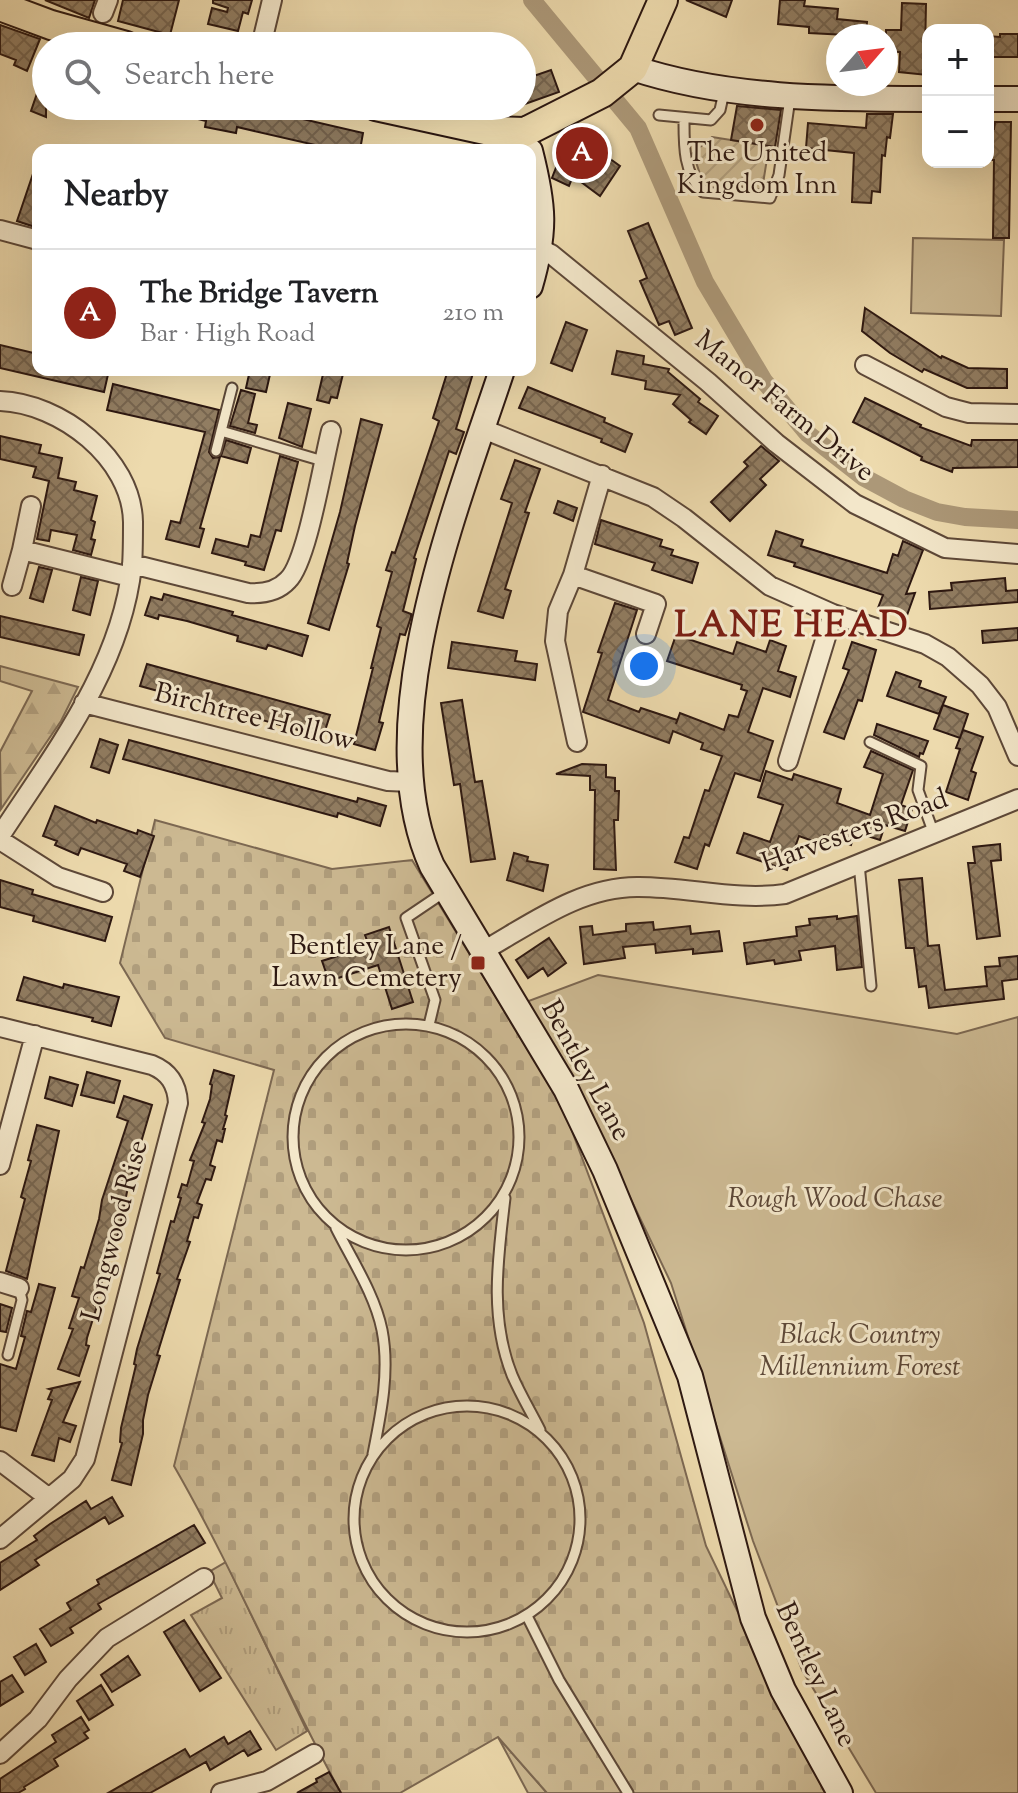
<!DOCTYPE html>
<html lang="en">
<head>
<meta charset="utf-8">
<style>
  :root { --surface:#fff; --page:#f6f6f6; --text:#202124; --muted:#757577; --line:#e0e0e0; --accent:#8f2418 }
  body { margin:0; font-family:"Sorts Mill Goudy",serif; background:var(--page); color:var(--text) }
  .controls { position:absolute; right:24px; top:24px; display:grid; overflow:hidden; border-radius:16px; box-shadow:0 8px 32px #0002 }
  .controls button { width:72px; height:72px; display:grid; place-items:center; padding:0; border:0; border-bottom:2px solid var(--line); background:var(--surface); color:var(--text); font:40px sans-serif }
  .compass { position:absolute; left:826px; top:24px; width:72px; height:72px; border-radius:50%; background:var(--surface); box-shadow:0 8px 32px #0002; rotate:62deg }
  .you { position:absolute; left:644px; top:666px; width:28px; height:28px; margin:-20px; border:6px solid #fff; border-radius:50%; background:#1a73e8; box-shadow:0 0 0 12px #1a73e833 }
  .badge { display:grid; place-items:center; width:52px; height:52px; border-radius:50%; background:var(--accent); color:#fff; font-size:26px; font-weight:700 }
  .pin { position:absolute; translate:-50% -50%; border:4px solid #fff; box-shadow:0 2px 8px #0006 }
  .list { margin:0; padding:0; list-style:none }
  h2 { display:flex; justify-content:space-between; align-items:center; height:104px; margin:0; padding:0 32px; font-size:34px }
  h2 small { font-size:26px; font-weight:400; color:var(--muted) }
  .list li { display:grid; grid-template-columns:52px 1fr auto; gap:24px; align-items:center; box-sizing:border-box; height:128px; padding:0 32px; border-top:2px solid var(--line) }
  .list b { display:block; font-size:30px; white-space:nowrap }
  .list p { margin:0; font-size:26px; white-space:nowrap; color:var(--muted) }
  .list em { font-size:26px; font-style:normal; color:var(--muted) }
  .icon { flex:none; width:44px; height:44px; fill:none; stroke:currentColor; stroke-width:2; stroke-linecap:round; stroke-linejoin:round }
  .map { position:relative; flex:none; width:1018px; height:1793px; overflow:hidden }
  .search { position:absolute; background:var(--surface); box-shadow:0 8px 32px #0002; left:32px; top:32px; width:504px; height:88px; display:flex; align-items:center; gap:20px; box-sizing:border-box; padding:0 28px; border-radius:44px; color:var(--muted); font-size:30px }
  .panel { position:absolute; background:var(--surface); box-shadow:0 8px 32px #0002; left:32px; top:144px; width:504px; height:232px; border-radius:16px }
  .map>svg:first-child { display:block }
  .grass { fill:url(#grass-tufts); stroke:#7c6852; stroke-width:2 }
  .forest { fill:url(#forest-firs); stroke:#7c6852; stroke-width:2 }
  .cemetery { fill:url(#cemetery-stones); stroke:#7c6852; stroke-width:2 }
  .park { fill:#ccb992; stroke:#7c6852; stroke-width:2 }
  .garden { fill:url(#garden-furrows); stroke:#7c6852; stroke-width:2 }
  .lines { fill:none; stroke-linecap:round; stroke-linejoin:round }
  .canal { stroke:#ac9878; stroke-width:18 }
  .building { fill:url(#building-cross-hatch); stroke:#2d1811; stroke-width:2 }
  .lane-casing { stroke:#5d4838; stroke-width:13 }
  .street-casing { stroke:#5d4838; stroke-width:22 }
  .secondary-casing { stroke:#2d1811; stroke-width:28 }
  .primary-casing { stroke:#2d1811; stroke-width:32 }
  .lane { stroke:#f3e7ca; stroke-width:9 }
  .street { stroke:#f3e7ca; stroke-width:18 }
  .secondary { stroke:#f3e7ca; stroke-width:24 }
  .primary { stroke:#eddaad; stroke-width:28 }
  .poi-dot { fill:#8f2418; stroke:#f3e7ca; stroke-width:3 }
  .labels { text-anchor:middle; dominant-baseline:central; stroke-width:6; stroke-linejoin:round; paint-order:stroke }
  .poi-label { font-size:28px; fill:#2d1811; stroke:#f3e7ca }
  .street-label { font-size:28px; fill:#2d1811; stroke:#f3e7ca }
  .park-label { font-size:28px; font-style:italic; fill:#5d4838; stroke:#f3e7ca }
  .district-label { font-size:36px; font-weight:bold; letter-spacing:2px; fill:#7a1f14; stroke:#f3e7ca }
</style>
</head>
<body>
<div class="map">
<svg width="1018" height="1793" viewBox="0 0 1018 1793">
  <defs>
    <pattern id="grass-tufts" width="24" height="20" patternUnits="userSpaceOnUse" patternTransform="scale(2)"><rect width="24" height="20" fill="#ccb992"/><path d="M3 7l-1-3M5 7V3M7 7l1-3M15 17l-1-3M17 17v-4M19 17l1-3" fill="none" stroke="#b09e7d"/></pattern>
    <pattern id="forest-firs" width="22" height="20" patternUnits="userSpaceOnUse" patternTransform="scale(2)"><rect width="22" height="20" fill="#ccb992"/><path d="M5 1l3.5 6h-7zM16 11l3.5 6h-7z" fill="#b09e7d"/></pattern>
    <pattern id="cemetery-stones" width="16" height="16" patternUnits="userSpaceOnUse" patternTransform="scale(2)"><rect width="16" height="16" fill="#ccb992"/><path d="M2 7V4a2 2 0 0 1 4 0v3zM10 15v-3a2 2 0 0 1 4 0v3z" fill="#b09e7d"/></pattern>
    <pattern id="garden-furrows" width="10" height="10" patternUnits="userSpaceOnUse" patternTransform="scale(2)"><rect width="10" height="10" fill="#ccb992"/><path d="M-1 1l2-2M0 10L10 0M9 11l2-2" fill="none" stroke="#b09e7d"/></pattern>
    <pattern id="building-cross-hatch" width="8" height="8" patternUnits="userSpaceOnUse" patternTransform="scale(2)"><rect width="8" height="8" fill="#917d62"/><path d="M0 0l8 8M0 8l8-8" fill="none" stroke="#77654f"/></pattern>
  </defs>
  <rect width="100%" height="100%" fill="#eddaad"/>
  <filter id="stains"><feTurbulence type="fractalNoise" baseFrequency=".0025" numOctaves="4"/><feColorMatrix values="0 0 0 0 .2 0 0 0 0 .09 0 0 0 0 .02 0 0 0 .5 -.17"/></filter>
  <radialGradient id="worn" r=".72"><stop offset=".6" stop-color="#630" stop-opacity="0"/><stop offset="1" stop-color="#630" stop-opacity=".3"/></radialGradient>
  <path class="grass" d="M226 1562 307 1731 276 1750 191 1615 222 1598 209 1572Z"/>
  <path class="forest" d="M0 666 78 687 61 721 1 809 0 752 32 691 0 681Z
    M498 1737 547 1793H528Z"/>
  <path class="cemetery" d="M155 820 332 869 412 860 563 1107 644 1323 706 1546 825 1793H547L498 1737 400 1793H341C282 1686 235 1572 174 1466L274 1070 165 1038 120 963Z"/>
  <path class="park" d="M913 238 1004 240 1001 316 911 313Z
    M598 975 957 1034 1018 1017V1793H876L802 1670 753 1541 671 1283 572 1076 526 1002Z"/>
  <path class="garden" d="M712 137 769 146 762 190 702 180 693 153Z"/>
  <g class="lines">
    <path class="canal" d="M532 0 638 128 705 282 764 381 808 434 863 477 904 499 937 512 965 517 1018 520"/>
  </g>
  <path class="building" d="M45 0H95L89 18Z
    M123 0H179L170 35 118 21Z
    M213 0H252L248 14 243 12 238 31 208 24 212 8 227 12 228 8 213 3Z
    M686 0H732L726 17Z
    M780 0H805L804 6 838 9 837 19 867 22 866 36 809 33V27L778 24Z
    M902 3 926 4 925 53H928L927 75 899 72 900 52H886V30H901Z
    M0 25 40 39 27 71 14 65 16 60 0 54Z
    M1000 34H1018V57H988V36L1000 37Z
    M551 70 559 92 522 105V80Z
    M44 73H46V117L31 111Z
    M166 106 251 107 363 133 360 150H337L237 127 236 133 205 127 206 121 166 111Z
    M737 106 781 110 775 147 731 140Z
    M867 114H893L890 138 887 137 885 156 882 155 880 192 872 191 871 203 852 202 854 153 806 148 808 123 866 128Z
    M995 122H1011L1009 238H993L994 160H988V129H994Z
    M569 134 585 141 620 166 600 196 573 176 569 186 552 178Z
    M36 165 38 166V228L17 221Z
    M648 223 692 328 675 335 669 321 659 325 640 281 647 278 628 231Z
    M865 308 941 358 942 356 968 368 1007 369V388H967L924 369 922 372 890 353 862 331Z
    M566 322 587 330 572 371 551 363Z
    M0 345 38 354V370H109L104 392 0 368Z
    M617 351 644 356 643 364 669 369 668 372 700 399 698 402 718 416 706 434 689 422 691 420 673 404 680 395 645 389 646 381 612 374Z
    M250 370H271L266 392 246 388Z
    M324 370H344L337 398 331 397 329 403 317 400Z
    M448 370H474L456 429 464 432 456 454 449 451 414 558 416 559 403 611 411 614V617L405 635 400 634 379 722 383 723 375 750 354 744 373 668H371L381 628 377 626 392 572 386 570 392 552 395 553 439 421 433 418Z
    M113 384 219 410 209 452 213 458 220 457 200 528 204 529 199 547 166 539 171 521 180 523 205 432 107 410Z
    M528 387 605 418 604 422 632 434 625 452 601 442 602 439 519 408Z
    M241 390 255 394 248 423 257 425 255 433 230 426Z
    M865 398 921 425 920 427 971 446 972 440H1018V467L953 468 952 472 921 460 922 457 853 422Z
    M288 403 311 409 302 447 279 438Z
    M361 419 382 425 355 526 347 563 349 564 329 630 308 623 340 512Z
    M0 436 41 445 39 453 62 458 58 478 76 482 74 490 97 496 91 520 95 522 91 539 95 540 91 555 73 550 77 535 51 530 49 541 37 539 49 481 33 477 36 467 0 459Z
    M226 440 251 448 247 463 221 456Z
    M761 446 779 461 760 479 766 485 730 521 711 502 748 466 744 462Z
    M280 456 298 462 281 531 276 530 264 570 245 565 246 562 212 553 216 539 248 547 251 535 260 537Z
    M515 460 540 469 525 512 529 513 505 589 511 591 503 618 478 611 512 503 501 499Z
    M558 501 577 508 573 521 554 513Z
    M601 520 662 540 660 546 673 550 671 555 698 563 692 583 652 570 655 563 595 544Z
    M776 531 803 540 801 546 887 573 893 554 898 556 903 541 923 550 906 594 915 593 906 618 878 608 883 595 794 566 795 563 768 555Z
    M39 567 52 570 43 602 30 598Z
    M81 577 98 581 90 615 73 610Z
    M1005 578 1006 591 1018 590V602L930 609 929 592 952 590 951 583Z
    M164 594 233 612 232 615 308 636 302 656 268 645 266 649 237 641 238 636 187 621 159 615 158 619 145 615 151 597 162 600Z
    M615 603 637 610 608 700 639 712 641 708 677 720 676 724 680 713 724 730 729 715 738 717 747 691 741 689 742 685 667 661 676 635 733 654 737 642 766 652 770 640 786 646 778 671 796 677 790 697 763 688 748 732 773 741 760 781 735 773 709 846 705 844 697 869 675 862 684 837 689 838 705 790 709 791 722 756 701 749 703 743 673 731 669 743 583 712 602 653 598 652Z
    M0 616 84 635 79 655 0 637Z
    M1018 628V640L983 643 982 631Z
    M452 642 517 651 515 661 537 664 535 680 448 668Z
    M852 642 876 650 862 701 858 700 844 739 824 732 849 670 843 668Z
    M147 664 330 715 323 737 140 686Z
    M896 672 921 681 919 687 946 697 939 714 887 696Z
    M462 700 475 782 482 781 495 859 471 862 460 784 454 785 441 703Z
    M943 705 968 714 960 738 934 729Z
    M877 724 928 741 923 754 920 753 919 757 874 735Z
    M963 730 983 737 971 771 976 773 968 800 946 792 960 749 956 748Z
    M100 739 118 745 109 773 91 767Z
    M129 740 357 802 358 798 386 806 380 826 338 813 337 817 123 759Z
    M871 751 913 770 901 805 912 809 905 831 885 825 880 840 855 832 851 845 824 835 821 844 799 836 787 870 737 853 744 833 770 842 783 805 758 797 766 771 792 780 794 774 841 789 837 803 870 815 883 774 864 767Z
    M582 764 606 765V777L615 778V791H619L618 820H614L616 870 594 869 595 790H590V776L556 774Z
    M55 806 96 823 97 820 137 834 138 830 154 836 140 877 124 871 127 864 81 848 78 855 55 845 57 841 43 836Z
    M1000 844 1001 860 991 861 1000 936 977 939 968 863H975L973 847Z
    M514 853 528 857 527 861 548 865 543 891 507 880Z
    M922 878 928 946 939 945 945 990 987 986 985 967 1000 966 999 958 1018 956V979L1002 981 1004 999 929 1008 926 986 919 987 914 948H906L899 880Z
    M0 880 33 890 32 894 112 917 105 941 33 921 34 916 0 907Z
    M837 916V919L857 916 862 967 837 970 835 946 799 951 801 960 775 964 774 960 747 964 744 943 797 936 796 927 810 925 809 919Z
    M653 922 654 930 690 926 691 934 719 931 722 951 693 954V949L656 953 655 944 623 947 625 958 584 964 580 927 592 926 593 935 626 931V924Z
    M389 927 413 1002 392 1009 378 965 329 981 322 961 369 946 365 935Z
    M549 938 566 963 548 976 543 968 528 978 516 960Z
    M24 977 63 988 64 984 119 997 111 1026 92 1021 93 1018 17 1000Z
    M214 1070 234 1076 225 1115 227 1116 223 1129H225L222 1142 217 1140 210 1165 215 1167 211 1180 206 1179 197 1203 202 1205 198 1218 194 1217 187 1241 190 1242 177 1279 180 1280 157 1355 160 1356 148 1395 143 1420V1434L131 1485 112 1480 122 1443 120 1442 121 1428 136 1365 134 1364 137 1349 160 1274 157 1273 171 1221 174 1222 181 1198 178 1197 182 1184 187 1186 194 1161 190 1160 205 1123 202 1122 210 1099 212 1085 210 1084Z
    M87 1072 120 1081 114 1103 81 1095Z
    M50 1077 78 1085 72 1106 45 1098Z
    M124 1096 152 1105 128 1187 119 1231 94 1305 97 1306 87 1338 86 1345 89 1346 79 1376 58 1369 73 1329 69 1328 79 1298 72 1296 81 1267 84 1268 99 1219 102 1200 128 1121 117 1117Z
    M37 1125 59 1131 27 1279 6 1271 25 1199 21 1197 31 1161 28 1160Z
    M39 1284 55 1288 16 1431 0 1427V1364L16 1369 25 1337 21 1336 27 1311 31 1312Z
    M0 1304 12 1308 6 1332 0 1331Z
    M80 1382 63 1422 76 1426 70 1442 59 1438 54 1461 32 1455 52 1400 48 1399 52 1390 49 1389Z
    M112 1497 123 1516 109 1524 105 1517 62 1543 35 1560 39 1565 0 1590V1563L37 1540 34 1536 50 1524 86 1501 91 1509Z
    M194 1525 205 1543 98 1604 101 1609 70 1628 73 1633 51 1646 40 1629 71 1610 67 1603 99 1584 97 1580Z
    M184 1620 221 1678 200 1691 164 1632Z
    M36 1644 46 1662 25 1675 14 1657Z
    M128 1656 140 1675 112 1692 101 1675Z
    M12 1675 23 1692 0 1706V1682Z
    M101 1685 113 1705 89 1720 77 1701Z
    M81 1717 89 1730 84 1733 88 1738 54 1759 58 1766 24 1787 25 1789 18 1793H0V1779L56 1742 52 1735Z
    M250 1731 261 1749 248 1756 244 1750 210 1770 206 1762 150 1793H108L185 1749 190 1757 224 1737 228 1744Z
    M329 1772 341 1793H297L317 1782 316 1779Z"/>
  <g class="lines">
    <defs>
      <path id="lane" d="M659 115 711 120 720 110 724 92
        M684 118C684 144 683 173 703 192L770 198 779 175 790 98
        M221 431 323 461
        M216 451 232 388
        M870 742 921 766 918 790 934 834
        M859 864 871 986
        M293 1137a113 113 0 1 1 226 0a113 113 0 1 1-226 0Z
        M429 1025 435 1000 406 918 446 891
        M505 1198C498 1258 489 1317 512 1375 520 1394 531 1412 540 1430
        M336 1228C352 1260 375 1295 382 1330 390 1371 381 1414 373 1454
        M8 1355 22 1300 19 1288
        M354 1519a113 113 0 1 1 226 0a113 113 0 1 1-226 0Z
        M527 1616 559 1680 628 1793"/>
      <path id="street" d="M103 13 108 0
        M261 46 272 0
        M0 230 38 240
        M541 249 551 254 708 382 776 443 855 504 945 548 1018 554
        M865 365 946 407 969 413 1018 414
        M0 401C60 403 132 458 133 522 133 537 133 552 132 566 121 668 54 753 0 836
        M483 429 653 497 684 518 770 586 833 614 925 644 948 657 980 685 997 707 1018 756
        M31 506 22 550 130 577
        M132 564 248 593C263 594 278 591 288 580 307 562 323 462 331 431
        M573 575 656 604 646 634
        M12 586 22 550
        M84 703 388 781 410 782
        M577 742 555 641 558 611 573 575 602 475
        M788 761 833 614
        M0 840 58 877 103 892
        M483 951C531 924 581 886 639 887 689 887 736 901 785 894L1018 799
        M0 1027 152 1065C169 1072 177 1084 178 1103L85 1459 72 1479 0 1539
        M0 1165 35 1035
        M0 1282 19 1288
        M0 1461 49 1498
        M0 1754 38 1719 68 1679 107 1638 204 1578
        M221 1793 267 1781 314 1754"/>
      <path id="secondary" d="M633 68C726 99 831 99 928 99
        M988 99H1018
        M530 151C544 206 546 231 530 286
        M502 370C456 509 368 725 432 866L566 1089 605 1170 690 1376 753 1618 783 1690 840 1793"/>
      <path id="primary" d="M0 6 51 25 126 46
        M376 106 490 131 525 132 602 93 633 68 663 0"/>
    </defs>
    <use href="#lane" class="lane-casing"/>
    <use href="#street" class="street-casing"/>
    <use href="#secondary" class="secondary-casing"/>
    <use href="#primary" class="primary-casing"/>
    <use href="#lane" class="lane"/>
    <use href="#street" class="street"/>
    <use href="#secondary" class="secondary"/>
    <use href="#primary" class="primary"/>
  </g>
  <g class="poi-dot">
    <circle cx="757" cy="125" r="8"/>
    <rect x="470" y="955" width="16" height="16" rx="4"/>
  </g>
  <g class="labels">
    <g class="poi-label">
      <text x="757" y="154">The United<tspan x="757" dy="32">Kingdom Inn</tspan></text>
      <text x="462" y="947" text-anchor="end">Bentley Lane /<tspan x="462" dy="32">Lawn Cemetery</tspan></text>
    </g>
    <g class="street-label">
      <text transform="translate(784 407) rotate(39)">Manor Farm Drive</text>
      <text transform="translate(254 718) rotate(14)">Birchtree Hollow</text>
      <text transform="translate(855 832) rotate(-20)">Harvesters Road</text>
      <text transform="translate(585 1071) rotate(61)">Bentley Lane</text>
      <text transform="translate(116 1231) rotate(-75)">Longwood Rise</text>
      <text transform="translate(815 1675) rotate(65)">Bentley Lane</text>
    </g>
    <g class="park-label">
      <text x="835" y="1200">Rough Wood Chase</text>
      <text x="860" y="1336">Black Country<tspan x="860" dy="32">Millennium Forest</tspan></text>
    </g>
    <g class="district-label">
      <text x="792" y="627">LANE HEAD</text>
    </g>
  </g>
  <rect width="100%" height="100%" filter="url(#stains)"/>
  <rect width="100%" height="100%" fill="url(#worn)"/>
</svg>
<div class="controls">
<button>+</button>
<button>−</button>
</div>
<svg class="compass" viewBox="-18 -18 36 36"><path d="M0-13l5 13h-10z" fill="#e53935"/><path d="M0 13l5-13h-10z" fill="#757577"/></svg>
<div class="you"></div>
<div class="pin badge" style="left:582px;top:153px">A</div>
<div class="search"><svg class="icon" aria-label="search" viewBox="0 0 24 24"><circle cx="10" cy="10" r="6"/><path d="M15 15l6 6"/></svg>Search here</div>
<section class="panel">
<h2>Nearby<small></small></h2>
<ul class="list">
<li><span class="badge">A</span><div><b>The Bridge Tavern</b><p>Bar · High Road</p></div><em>210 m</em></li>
</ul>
</section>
</div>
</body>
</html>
